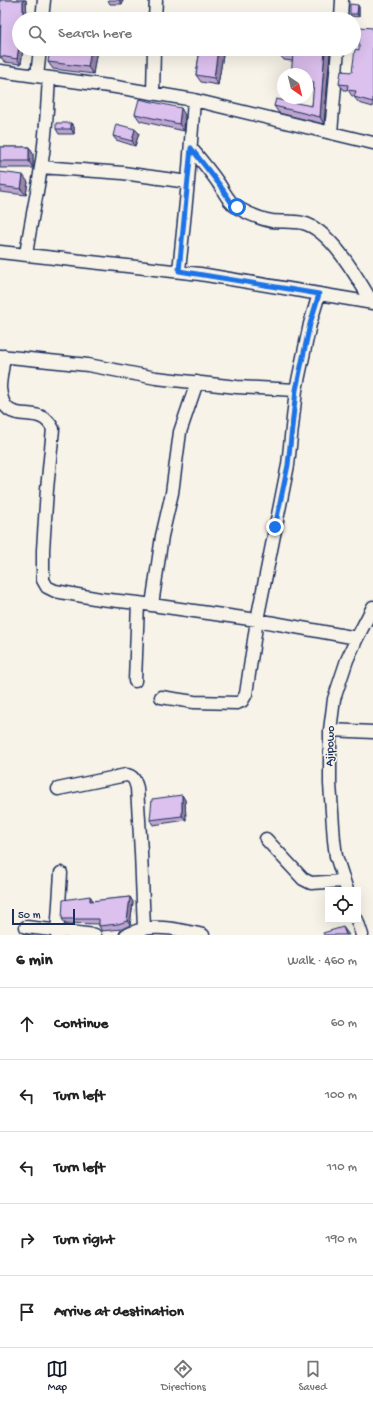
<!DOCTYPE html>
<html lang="en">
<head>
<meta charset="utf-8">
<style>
  :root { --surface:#fff; --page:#f6f6f6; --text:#222; --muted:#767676; --line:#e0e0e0; --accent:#111827 }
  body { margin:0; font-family:"Gochi Hand",sans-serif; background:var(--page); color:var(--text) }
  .controls { position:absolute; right:12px; bottom:12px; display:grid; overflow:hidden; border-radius:0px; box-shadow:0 4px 16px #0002 }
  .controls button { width:36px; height:36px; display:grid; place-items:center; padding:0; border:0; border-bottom:1px solid var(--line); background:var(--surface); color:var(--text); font:20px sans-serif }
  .compass { position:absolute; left:277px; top:68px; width:36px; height:36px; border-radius:50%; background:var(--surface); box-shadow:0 4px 16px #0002; rotate:145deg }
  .scale { position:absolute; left:12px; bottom:10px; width:63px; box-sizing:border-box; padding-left:4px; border:2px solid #1b2f5e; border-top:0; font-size:11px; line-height:14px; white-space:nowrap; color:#1b2f5e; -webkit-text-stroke:3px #f7f3e8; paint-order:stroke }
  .stop { position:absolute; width:12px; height:12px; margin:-9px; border:3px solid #1a73e8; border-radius:50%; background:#fff }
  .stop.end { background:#1a73e8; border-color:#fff; box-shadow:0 1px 4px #0008 }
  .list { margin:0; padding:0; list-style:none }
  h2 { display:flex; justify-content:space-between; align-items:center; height:52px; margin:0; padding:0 16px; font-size:17px }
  h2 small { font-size:13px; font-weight:400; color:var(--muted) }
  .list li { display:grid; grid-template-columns:26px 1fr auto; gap:12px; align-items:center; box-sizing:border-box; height:72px; padding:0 16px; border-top:1px solid var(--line) }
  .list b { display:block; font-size:15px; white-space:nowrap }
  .list em { font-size:13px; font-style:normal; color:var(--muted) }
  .icon { flex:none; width:22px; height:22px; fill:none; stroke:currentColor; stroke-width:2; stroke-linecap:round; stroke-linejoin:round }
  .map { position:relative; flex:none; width:373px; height:935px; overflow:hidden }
  .search { position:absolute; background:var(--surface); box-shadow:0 4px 16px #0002; left:12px; right:12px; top:12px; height:44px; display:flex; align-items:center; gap:10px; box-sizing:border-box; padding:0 14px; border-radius:22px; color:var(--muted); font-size:15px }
  .sheet { height:412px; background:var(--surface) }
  nav { display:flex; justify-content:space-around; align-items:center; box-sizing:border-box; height:56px; border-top:1px solid var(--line); background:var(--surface); font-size:11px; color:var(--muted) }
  nav a { display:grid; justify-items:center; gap:2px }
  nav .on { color:var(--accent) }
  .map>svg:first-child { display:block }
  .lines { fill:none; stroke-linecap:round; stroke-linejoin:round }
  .minor-casing { stroke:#1b2f5e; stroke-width:15 }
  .minor { stroke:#f7f3e8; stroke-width:12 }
  .wall { fill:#bda5cd; stroke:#1b2f5e }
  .shaded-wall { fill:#9a86a7; stroke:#1b2f5e }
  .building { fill:#dcc0ee; stroke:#1b2f5e }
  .route { stroke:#1a73e8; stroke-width:5 }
  .labels { text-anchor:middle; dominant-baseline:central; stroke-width:3; stroke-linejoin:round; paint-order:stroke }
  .street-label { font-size:12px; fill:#1b2f5e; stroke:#f7f3e8 }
</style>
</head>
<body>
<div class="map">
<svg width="373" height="935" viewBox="0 0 373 935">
  <rect width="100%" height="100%" fill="#f7f3e8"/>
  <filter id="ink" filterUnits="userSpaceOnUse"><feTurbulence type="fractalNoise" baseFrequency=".025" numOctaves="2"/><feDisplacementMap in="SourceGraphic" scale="8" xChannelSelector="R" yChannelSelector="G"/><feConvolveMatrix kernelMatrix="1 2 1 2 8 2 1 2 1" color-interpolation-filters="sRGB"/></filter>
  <g filter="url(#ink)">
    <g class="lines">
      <defs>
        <path id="minor" d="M42 19 44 0
          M155 19 156 0
          M341 19 342 0
          M0 71 116 87 194 100 373 143
          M37 76 40 49
          M153 93 154 49
          M331 133 338 49
          M191 148C201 160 211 172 219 184 225 193 229 203 238 208 249 214 260 219 272 221 282 222 293 221 303 223 331 230 358 279 372 302
          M41 167 123 173 188 182
          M0 252 200 274 373 303
          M26 255C30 225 37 196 41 167 46 138 47 108 49 78
          M179 271 188 182 194 100
          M0 356 88 365 156 378 237 387 296 390
          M4 356C3 366 0 378 0 388 4 432 39 399 53 429L47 489 43 550V580L47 587 55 591 100 599 138 603 257 620 357 638
          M152 605 162 536 172 493 180 432 197 382
          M135 681 138 603
          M161 697 194 702 237 703 242 701 246 694 257 620 288 465 296 390 310 324 319 294
          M330 730 373 732
          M58 789 126 775C134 776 135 781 137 788L141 852 144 929
          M266 839 303 879 311 883 344 881
          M347 890 336 856 334 840 330 784V730L334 699 347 660 357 638 373 607
          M357 920 362 935
          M26 927 95 935
          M57 935 61 873
          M126 935C132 933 138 930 144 929 162 925 185 931 203 935"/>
      </defs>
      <use href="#minor" class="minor-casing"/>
      <use href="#minor" class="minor"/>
    </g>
    <path class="wall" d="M0 0H26L27 17 28 19H19V49H23L21 64 4 62 2 58H0Z
      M108 0H123L122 4H110Z
      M359 7V17L351 16 350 14Z
      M373 28V107L359 103 354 97 355 96H352L348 90H344L339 84 352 72 359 50Z
      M97 49 93 74 53 69 48 62Z
      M200 49H224L218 85 201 82 196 75Z
      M330 53 324 124 279 113 274 106H312L314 88 307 87V74L292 61 284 60 279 54Z
      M135 114 185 115 184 131 140 121Z
      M71 123 74 127V134H59L56 129Z
      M139 133 135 146 116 140 113 136Z
      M0 147H29L33 154V168H0Z
      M0 172 28 182 26 195 0 192Z
      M182 795 185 800 186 820 153 825 150 820Z
      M130 897 133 902 130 925 122 929 102 931 99 926V924L65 923 62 919 93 901Z"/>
    <path class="shaded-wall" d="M23 0H26L27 17 28 19H25L23 17Z
      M119 0H123L122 4Z
      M358 5 359 7V17L357 14Z
      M19 46V49H23L21 64 17 59Z
      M91 49H97L93 74 88 67Z
      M218 49H224L218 85 214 78Z
      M325 49H327L330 53 324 124 320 117Z
      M181 108 185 115 184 131 179 124Z
      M71 123 74 127V134L71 129Z
      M135 129 139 133 135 146 132 141Z
      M29 147 33 154V168L29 161Z
      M23 175 28 182 26 195 21 189Z
      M182 795 185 800 186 820 182 816Z
      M90 896 93 900 90 901Z
      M130 897 133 902 130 925 127 921Z
      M343 927 349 935H346Z"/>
    <path class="building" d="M0 0H23V17H27V19H19V46L17 59 0 56 1 10H0Z
      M350 4 358 5 357 14H350Z
      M53 15 67 16V19H53Z
      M359 27 373 28V102L354 97 356 91 347 90 348 85 339 84 341 71 352 72 355 49 359 50Z
      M50 49H91L88 67 48 62Z
      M200 49H218L214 78 196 75Z
      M280 49H325L320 117 274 106 276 99 312 106 314 82 307 81V74H291L293 55 279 54Z
      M139 99 181 108 179 124 135 114Z
      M56 123H71V129H56Z
      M116 124 135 129 132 141 113 136Z
      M0 147H29V161H0Z
      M0 172 23 175 21 189 0 186Z
      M182 795V816L150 820 152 799Z
      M90 896V901L130 897 127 921 118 924 99 926V919H62L63 900Z
      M343 927 346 935H324L323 933Z
      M25 934 34 935H24Z"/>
  </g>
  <g class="lines" filter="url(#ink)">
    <path class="route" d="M237 207 231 202 219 184 191 148 179 271 319 294 310 324 296 390 288 465 275 527"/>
  </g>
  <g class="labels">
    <g class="street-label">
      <text transform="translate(331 746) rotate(-88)">Ajipowo</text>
    </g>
  </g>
</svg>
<div class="controls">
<button><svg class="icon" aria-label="locate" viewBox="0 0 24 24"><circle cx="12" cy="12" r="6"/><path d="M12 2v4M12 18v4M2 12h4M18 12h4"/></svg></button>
</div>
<svg class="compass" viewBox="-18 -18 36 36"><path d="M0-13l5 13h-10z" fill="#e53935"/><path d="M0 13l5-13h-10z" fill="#767676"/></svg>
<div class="scale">50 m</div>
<div class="stop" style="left:237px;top:207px"></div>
<div class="stop end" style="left:275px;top:527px"></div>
<div class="search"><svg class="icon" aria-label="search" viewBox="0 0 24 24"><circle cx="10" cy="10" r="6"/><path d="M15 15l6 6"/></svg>Search here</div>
</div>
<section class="sheet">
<h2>6 min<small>Walk · 460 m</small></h2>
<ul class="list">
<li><svg class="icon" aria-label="ahead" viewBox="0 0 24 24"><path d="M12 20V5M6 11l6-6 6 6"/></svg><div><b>Continue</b></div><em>60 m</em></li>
<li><svg class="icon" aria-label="left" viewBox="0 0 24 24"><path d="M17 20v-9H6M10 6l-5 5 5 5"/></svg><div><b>Turn left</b></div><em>100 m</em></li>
<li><svg class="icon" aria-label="left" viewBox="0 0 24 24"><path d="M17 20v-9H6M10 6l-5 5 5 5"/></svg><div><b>Turn left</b></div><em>110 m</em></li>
<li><svg class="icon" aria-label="right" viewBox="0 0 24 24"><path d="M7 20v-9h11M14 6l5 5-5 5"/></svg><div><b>Turn right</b></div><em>190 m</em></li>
<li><svg class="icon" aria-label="arrive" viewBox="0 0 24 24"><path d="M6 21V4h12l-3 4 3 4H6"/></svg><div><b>Arrive at destination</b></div></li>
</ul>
</section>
<nav>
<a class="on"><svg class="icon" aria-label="map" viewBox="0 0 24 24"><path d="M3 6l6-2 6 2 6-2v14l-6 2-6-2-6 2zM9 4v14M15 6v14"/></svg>Map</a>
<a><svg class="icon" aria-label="directions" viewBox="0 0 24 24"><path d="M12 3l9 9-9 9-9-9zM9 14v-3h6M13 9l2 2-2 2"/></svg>Directions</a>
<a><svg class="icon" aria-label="saved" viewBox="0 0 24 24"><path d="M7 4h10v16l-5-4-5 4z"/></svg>Saved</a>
</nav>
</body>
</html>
